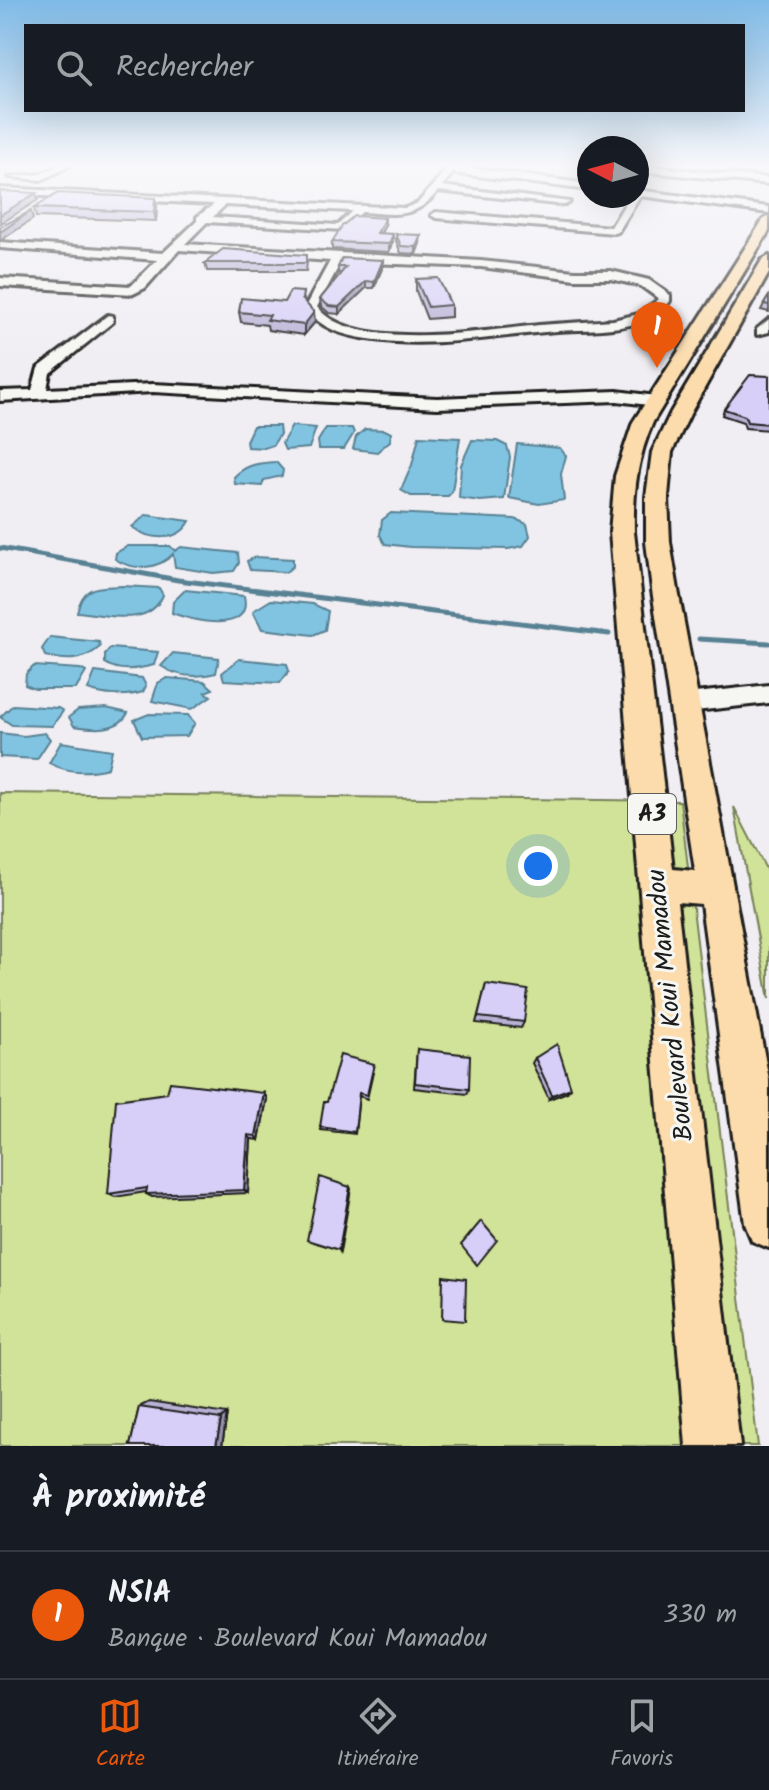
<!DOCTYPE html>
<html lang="fr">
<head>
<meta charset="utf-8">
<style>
  :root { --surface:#171b24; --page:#242831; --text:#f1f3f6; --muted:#9ea1a6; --line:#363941; --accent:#ea580c }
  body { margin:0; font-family:Kalam,sans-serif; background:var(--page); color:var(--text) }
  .compass { position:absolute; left:577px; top:136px; width:72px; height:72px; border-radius:50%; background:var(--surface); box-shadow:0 8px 32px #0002; rotate:276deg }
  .you { position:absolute; left:538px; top:866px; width:28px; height:28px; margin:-20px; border:6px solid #fff; border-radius:50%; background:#1a73e8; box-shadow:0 0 0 12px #1a73e833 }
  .badge { display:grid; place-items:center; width:52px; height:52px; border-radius:50%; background:var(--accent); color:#fff; font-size:26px; font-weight:700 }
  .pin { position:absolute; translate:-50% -66px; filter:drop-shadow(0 2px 4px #0008) }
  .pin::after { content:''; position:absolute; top:42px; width:28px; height:24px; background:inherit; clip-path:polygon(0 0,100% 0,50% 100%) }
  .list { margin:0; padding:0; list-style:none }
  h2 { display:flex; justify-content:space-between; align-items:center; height:104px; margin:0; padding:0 32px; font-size:34px }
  h2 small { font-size:26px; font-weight:400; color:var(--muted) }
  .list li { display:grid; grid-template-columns:52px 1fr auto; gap:24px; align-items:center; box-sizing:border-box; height:128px; padding:0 32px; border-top:2px solid var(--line) }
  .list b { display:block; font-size:30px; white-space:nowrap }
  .list p { margin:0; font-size:26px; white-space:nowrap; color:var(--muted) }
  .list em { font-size:26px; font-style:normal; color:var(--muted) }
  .icon { flex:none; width:44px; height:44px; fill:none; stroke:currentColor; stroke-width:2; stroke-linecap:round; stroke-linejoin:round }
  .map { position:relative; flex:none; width:769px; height:1446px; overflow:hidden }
  .search { position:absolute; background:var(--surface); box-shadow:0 8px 32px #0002; left:24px; right:24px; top:24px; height:88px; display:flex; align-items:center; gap:20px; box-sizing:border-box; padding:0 28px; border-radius:0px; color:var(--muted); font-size:30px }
  .sheet { height:232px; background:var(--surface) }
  nav { display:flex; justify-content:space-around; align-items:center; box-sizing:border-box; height:112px; border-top:2px solid var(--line); background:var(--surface); font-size:22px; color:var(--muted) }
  nav a { display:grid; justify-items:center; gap:4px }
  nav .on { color:var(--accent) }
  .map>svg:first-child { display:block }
  .green { fill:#d1e398; stroke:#76805a; stroke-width:2 }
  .water { fill:#81c4e2; stroke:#598193; stroke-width:2 }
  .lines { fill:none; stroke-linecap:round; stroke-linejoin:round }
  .stream-far1 { stroke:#598193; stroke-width:2 }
  .stream { stroke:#598193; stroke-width:5 }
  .minor-casing { stroke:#1c1c1c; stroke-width:6 }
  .major-casing { stroke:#1c1c1c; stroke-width:6 }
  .minor { fill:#f6f6f2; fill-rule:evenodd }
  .major { fill:#fcdcac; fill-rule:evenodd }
  .wall { fill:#b9b2d5; stroke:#1c1c1c; stroke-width:2 }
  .shaded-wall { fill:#9691ae; stroke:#1c1c1c; stroke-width:2 }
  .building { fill:#d7cff8; stroke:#1c1c1c; stroke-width:2 }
  .labels { text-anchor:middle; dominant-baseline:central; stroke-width:6; stroke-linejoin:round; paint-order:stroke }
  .shield { fill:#f6f6f2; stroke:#5d5d5c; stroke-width:2 }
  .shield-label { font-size:24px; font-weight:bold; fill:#1c1c1c }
  .street-label { font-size:26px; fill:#1c1c1c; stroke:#f6f6f2 }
</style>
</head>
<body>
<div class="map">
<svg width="769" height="1446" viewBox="0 0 769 1446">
  <rect width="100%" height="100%" fill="#f0eef3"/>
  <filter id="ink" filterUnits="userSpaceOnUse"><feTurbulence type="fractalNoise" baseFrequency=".0125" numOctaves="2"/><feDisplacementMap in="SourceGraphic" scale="16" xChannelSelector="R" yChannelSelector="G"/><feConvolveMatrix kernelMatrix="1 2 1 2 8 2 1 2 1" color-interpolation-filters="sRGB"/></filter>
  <g filter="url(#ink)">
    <path class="green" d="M0 793 680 801 758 1446H0Z
      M734 807 769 875V999Z"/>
    <path class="water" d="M253 426H279L280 434 273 445 264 448 247 447 246 441Z
      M292 426 316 428 309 448 285 450 282 443Z
      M326 428H352L354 433 344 449H319L318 441Z
      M365 429 385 430 391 433 390 441 377 452 353 449 356 437Z
      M419 436 460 438 452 492 448 496H411L401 490 412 465Z
      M472 440 497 441 507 446 510 457 504 499 480 501 459 498 461 465Z
      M517 444 560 448 566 456 561 474 564 500 539 504 509 498Z
      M276 462 283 470 282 476 264 480 262 486 235 484 234 477C246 464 259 463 276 462Z
      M391 513 515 519 527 524 530 536 523 546 508 549 410 547 385 544 380 535 382 520Z
      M146 515 190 521C179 542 150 541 132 527Z
      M128 546H170L175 551 181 547 238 553 239 563 234 571 213 573 175 567 173 554C158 570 133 571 115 559L116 553Z
      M255 557 293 559V566L286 572 250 570 247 561Z
      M123 586 159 588 163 595C149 629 106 614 77 612 84 583 98 588 123 586Z
      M185 590 244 596C253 636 190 620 172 613L173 602Z
      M271 600 313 604 328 611 325 630 313 635 262 629 253 611Z
      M50 637 99 642 100 647C82 662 67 661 45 656L42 649Z
      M110 648 158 652 154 665C138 669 120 673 105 663V654Z
      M173 653 219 658 216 673C197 678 177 677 161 666Z
      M239 659 287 664 289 671 280 683 224 680 222 673Z
      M34 666 80 669 86 672 76 689H35L25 685 26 674Z
      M95 672 142 678 146 686 143 692C126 697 104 696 88 690Z
      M167 678 204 681 213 689 205 692 211 696 192 709 152 701 158 683Z
      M13 705 58 708 63 711 52 726 12 725 0 717Z
      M106 708 128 713C118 732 93 729 74 726L69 717 78 710Z
      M149 714 188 715 195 723 187 736 142 737 134 720Z
      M0 733 24 736 45 733 50 739 37 759 0 757Z
      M61 742 112 750 108 768C88 773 67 773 49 763Z"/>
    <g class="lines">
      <path class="stream-far1" d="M660 165 769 176"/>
      <path class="stream" d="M0 548 178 580 609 634
        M699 639 769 643"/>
      <defs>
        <path id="minor" d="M60 165H71L42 180 9 177 40 174Z
          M450 165 589 184V190L453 173 442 186 570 202 565 205 438 191C414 220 397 214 362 212L343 230 207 222 185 244 481 261 575 271H611L649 280 670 295V301C663 312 654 318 641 322 614 331 585 329 557 331 495 336 430 349 368 339 343 335 320 329 305 307L330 261 179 250 145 288 133 294 0 286V278L131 286 157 260 0 248V242L163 253 197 221V217L214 204 0 194V188L405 208 418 203ZM225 205 352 211 338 225 213 217ZM341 262 481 267 575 279H611L641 286 659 299 639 314 613 320C589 322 564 323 539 325 487 330 353 353 317 307Z
          M637 165 769 178V184L637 171Z
          M637 190 769 207V213L640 196 618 232 614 233 436 218 431 215 436 212 611 227 630 196H637Z
          M108 315 113 316V322L50 373 47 389 153 384 437 398 617 391 656 396 664 401 656 406 617 401 437 408 153 392 0 401V391L32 390 38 368Z
          M769 319V332L757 335V329Z
          M769 685V703L686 712 678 709 674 703 678 697 686 694Z"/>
        <path id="major" d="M769 216V231L653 422C637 458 633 493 634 532L673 869 695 871 652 590 646 542V497L652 452 671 412 762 260 769 256V273L691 412 672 452 668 497 670 542 678 590 769 1080V1248L752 1241 745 1224 701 904 677 902 740 1446H686L610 532 615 476 633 422 763 220Z"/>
      </defs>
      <use href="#minor" class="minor-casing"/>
      <use href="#major" class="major-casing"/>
      <use href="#minor" class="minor"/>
      <use href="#major" class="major"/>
    </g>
    <path class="wall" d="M155 198 157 207 156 221 36 217 34 208Z
      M385 225 381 233 393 241 389 252 332 249V242Z
      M396 234 420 243 416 254 401 253 396 241Z
      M307 262 306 271H207L205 263Z
      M383 266 374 288H366L339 314 329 313 321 306 320 299 341 273H338V267Z
      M416 279 451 305V317L427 319 416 291Z
      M303 292 304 301 315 322 304 335 268 330 267 325 241 322 239 312 284 302Z
      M769 296V312L761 310 764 304Z
      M769 376V430L745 428 743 422 722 415 724 409Z
      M486 984 524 1022 521 1028 476 1023Z
      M417 1049 469 1089 467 1094 414 1088Z
      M535 1058 567 1092 549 1099 532 1063Z
      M374 1068 367 1099 359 1096 355 1134 321 1130 320 1127Z
      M264 1093 267 1099 259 1140 251 1139 248 1193 152 1197 146 1194V1192L115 1197 108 1194Z
      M149 1402 227 1414 222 1446H130L139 1407Z"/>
    <path class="shaded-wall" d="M36 193 38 200 0 224V215Z
      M155 198 157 207 156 221 154 212Z
      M31 211 33 219 0 241V232Z
      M385 218V225L377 240V233Z
      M393 234V241L389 252V244Z
      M421 235 420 243 416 254V247Z
      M383 260V266L374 288V282Z
      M366 281V288L339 314V307Z
      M314 312 315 322 304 335V325Z
      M571 1088 567 1092 549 1099 552 1095Z
      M264 1093 267 1099 259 1140 256 1136Z
      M248 1135 251 1139 248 1193 244 1190Z
      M350 1187 351 1189 340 1252 339 1250Z
      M227 1414 222 1446H216L221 1419Z"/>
    <path class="building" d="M0 191 36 193 0 215Z
      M58 193 155 198 154 212 34 208Z
      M31 211 0 232V227Z
      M354 216 385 218 377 233 393 234 389 244 332 242 342 226Z
      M396 234 421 235 416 247 401 246Z
      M223 249 306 255V263H205Z
      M342 258 383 260 374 282 366 281 339 307 329 306 320 299 346 267H338Z
      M438 278 451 305 428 307 416 279Z
      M290 291 303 292 302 299 314 312 304 325 267 320 270 315 239 312 241 298 284 302Z
      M769 296V305L764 304Z
      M750 375 769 376V424L747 422 745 416 724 409Z
      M486 984 528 990 524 1022 478 1017Z
      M557 1044 571 1088 552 1095 535 1058Z
      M417 1049 470 1055 469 1089 415 1083Z
      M340 1055 374 1064 367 1095 359 1093 355 1132 320 1127 324 1102H327Z
      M170 1082 264 1093 256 1136 248 1135 244 1190 146 1194 147 1188 108 1194 116 1100 167 1093Z
      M320 1177 350 1187 339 1250 307 1240Z
      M481 1221 497 1240 477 1265 461 1245Z
      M443 1276 466 1279 465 1321 442 1319Z
      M139 1407 221 1419 216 1446H130Z"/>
  </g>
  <linearGradient id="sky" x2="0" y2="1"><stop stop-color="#7fbae6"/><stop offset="0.45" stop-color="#f8f7fa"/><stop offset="1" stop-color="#f8f7fa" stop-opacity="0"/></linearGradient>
  <rect width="769" height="367" fill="url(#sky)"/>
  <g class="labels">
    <rect class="shield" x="628" y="794" width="48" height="40" rx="6"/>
    <g class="shield-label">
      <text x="652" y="814">A3</text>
    </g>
    <g class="street-label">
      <text transform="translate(671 1005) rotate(-96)">Boulevard Koui Mamadou</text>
    </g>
  </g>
</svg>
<svg class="compass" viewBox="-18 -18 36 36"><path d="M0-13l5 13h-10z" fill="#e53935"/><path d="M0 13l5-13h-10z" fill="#9ea1a6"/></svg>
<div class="you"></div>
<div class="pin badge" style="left:657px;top:368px">1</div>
<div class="search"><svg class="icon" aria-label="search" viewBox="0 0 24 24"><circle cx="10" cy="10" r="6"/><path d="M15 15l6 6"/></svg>Rechercher</div>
</div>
<section class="sheet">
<h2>À proximité<small></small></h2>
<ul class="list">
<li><span class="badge">1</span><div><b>NSIA</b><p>Banque · Boulevard Koui Mamadou</p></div><em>330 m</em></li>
</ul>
</section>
<nav>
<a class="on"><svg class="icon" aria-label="map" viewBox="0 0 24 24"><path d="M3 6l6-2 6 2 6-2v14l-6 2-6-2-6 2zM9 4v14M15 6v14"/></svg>Carte</a>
<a><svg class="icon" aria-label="directions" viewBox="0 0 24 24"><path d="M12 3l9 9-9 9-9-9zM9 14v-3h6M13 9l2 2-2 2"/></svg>Itinéraire</a>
<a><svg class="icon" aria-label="saved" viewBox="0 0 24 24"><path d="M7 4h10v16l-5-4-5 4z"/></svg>Favoris</a>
</nav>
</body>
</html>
